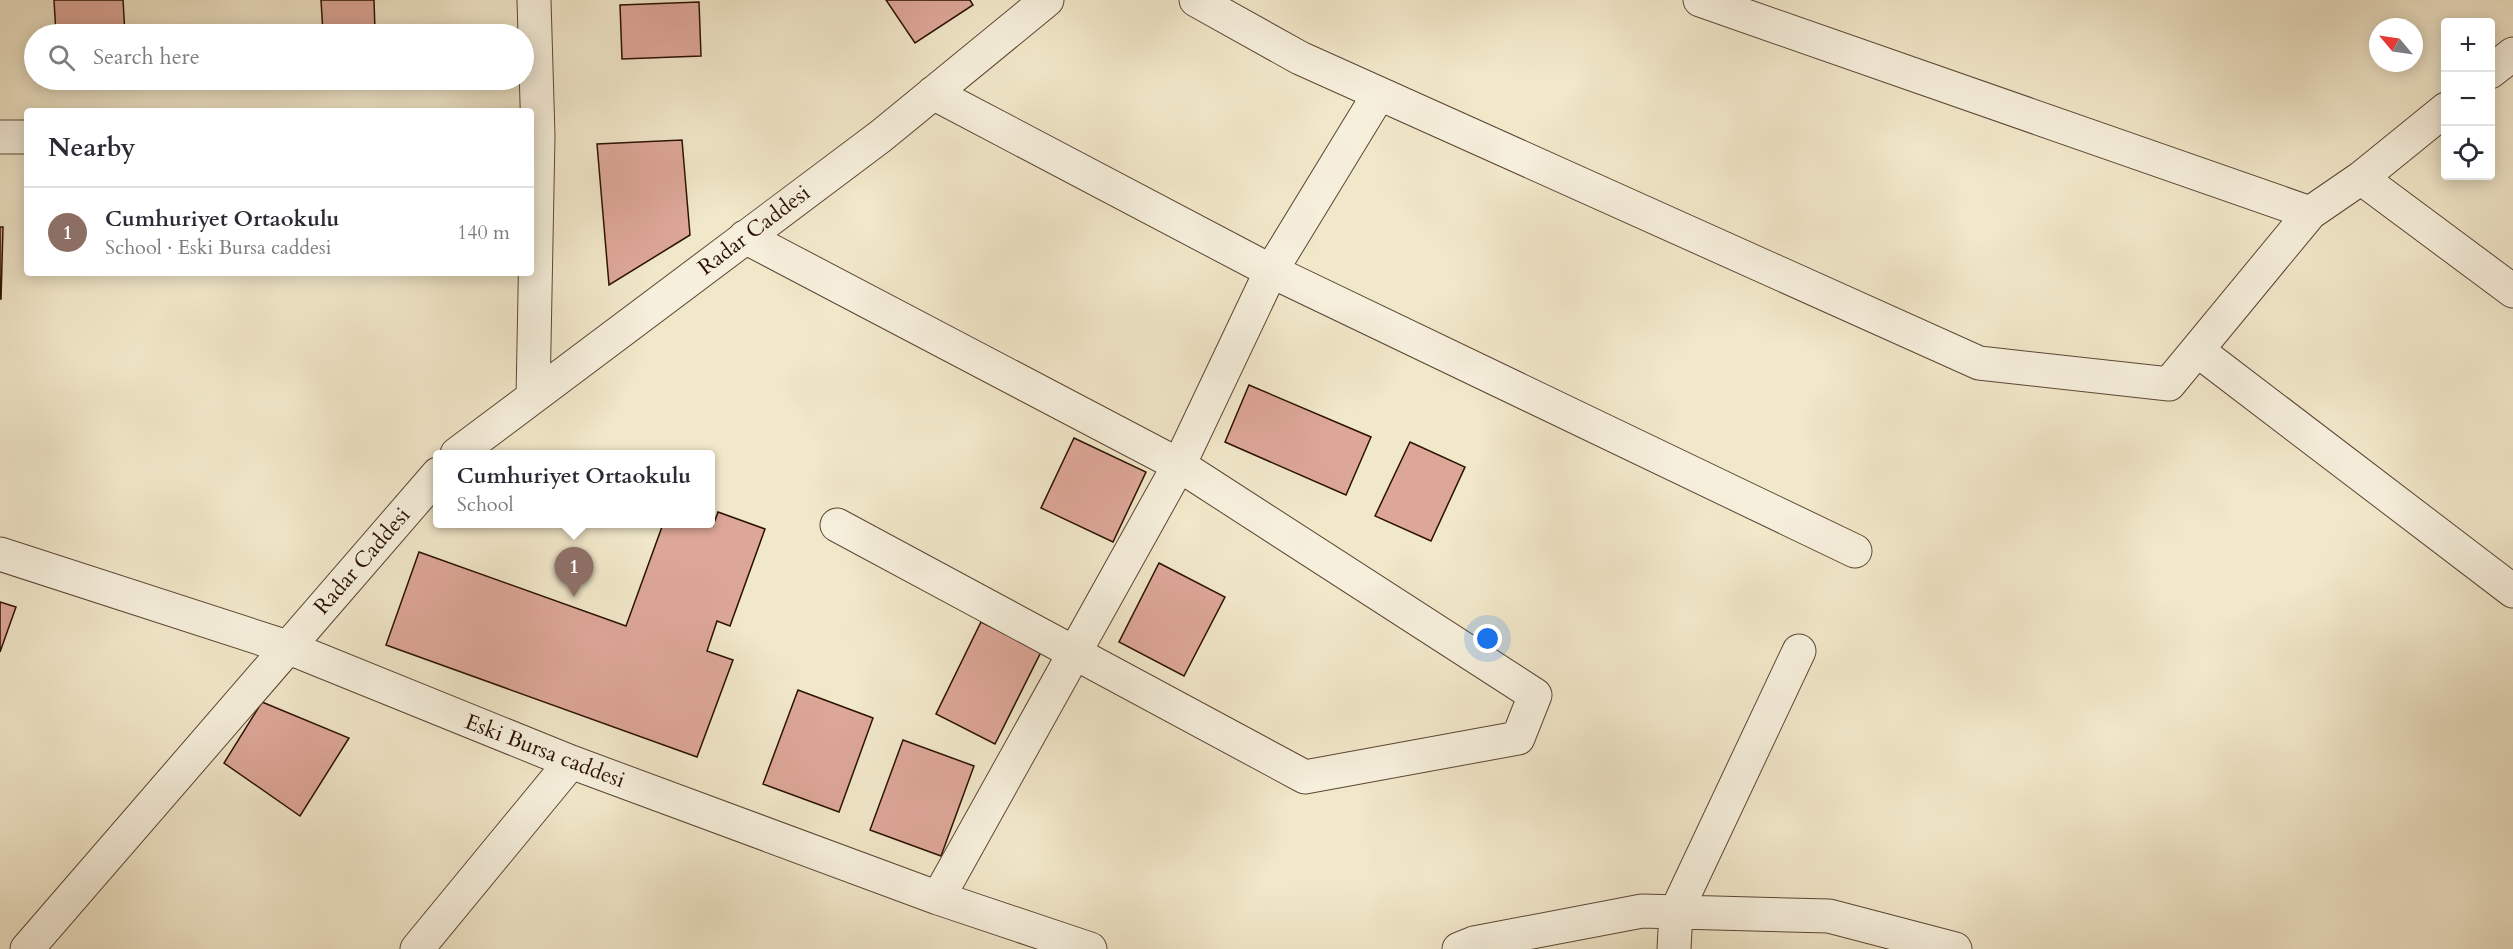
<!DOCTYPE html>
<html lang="en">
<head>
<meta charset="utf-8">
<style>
  :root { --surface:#fff; --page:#f2f2f3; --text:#2b2b33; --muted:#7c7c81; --line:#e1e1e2; --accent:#111827 }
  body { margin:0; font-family:Cardo,serif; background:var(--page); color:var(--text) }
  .controls { position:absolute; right:18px; top:18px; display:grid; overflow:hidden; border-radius:6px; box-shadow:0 3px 15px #0003 }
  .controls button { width:54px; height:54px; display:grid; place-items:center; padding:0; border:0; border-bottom:2px solid var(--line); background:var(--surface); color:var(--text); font:30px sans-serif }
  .compass { position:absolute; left:2369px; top:18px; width:54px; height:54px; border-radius:50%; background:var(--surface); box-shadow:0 3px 15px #0003; rotate:299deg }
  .you { position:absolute; left:1488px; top:639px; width:21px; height:21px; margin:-15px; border:4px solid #fff; border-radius:50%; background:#1a73e8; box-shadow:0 0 0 9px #1a73e833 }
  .badge { display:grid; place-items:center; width:39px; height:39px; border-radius:50%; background:var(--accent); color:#fff; font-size:20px; font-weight:700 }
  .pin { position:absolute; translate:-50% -50px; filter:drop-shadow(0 2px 3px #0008) }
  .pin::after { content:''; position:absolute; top:32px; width:21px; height:18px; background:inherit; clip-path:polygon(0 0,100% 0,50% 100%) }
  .popup { position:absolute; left:433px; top:450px; width:282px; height:78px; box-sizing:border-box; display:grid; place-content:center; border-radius:6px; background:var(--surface); filter:drop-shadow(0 2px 4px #0005); font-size:20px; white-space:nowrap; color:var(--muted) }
  .popup b { font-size:22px; color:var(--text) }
  .popup::after { content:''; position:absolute; left:50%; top:100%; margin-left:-12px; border:12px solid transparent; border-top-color:var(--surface) }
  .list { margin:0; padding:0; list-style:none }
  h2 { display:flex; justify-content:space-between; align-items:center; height:78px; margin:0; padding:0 24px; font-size:26px }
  h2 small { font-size:20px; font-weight:400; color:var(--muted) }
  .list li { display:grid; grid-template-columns:39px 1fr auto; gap:18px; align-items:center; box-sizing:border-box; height:90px; padding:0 24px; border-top:2px solid var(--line) }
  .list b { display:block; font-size:22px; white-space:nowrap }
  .list p { margin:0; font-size:20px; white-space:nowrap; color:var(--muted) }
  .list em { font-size:20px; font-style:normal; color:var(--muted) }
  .icon { flex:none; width:33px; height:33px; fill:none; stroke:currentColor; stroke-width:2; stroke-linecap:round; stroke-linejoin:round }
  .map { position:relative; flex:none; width:2513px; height:949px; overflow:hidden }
  .search { position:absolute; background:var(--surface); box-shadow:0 3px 15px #0003; left:24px; top:24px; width:510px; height:66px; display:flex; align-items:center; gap:15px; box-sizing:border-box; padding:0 21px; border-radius:33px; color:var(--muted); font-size:22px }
  .panel { position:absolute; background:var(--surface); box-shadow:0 3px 15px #0003; left:24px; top:108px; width:510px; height:168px; border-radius:6px }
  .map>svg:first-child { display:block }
  .building { fill:#dda798; stroke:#2b1103; stroke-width:1.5 }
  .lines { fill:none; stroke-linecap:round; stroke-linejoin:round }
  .street-casing { stroke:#5c4634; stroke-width:35 }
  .street { stroke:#f6efdc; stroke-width:33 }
  .labels { text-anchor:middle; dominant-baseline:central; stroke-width:4.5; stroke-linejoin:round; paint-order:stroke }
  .street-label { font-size:22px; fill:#2b1103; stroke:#f6efdc }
</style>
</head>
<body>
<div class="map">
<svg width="2513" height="949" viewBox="0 0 2513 949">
  <rect width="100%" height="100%" fill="#f1e7c9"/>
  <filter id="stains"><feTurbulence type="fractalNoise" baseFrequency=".00333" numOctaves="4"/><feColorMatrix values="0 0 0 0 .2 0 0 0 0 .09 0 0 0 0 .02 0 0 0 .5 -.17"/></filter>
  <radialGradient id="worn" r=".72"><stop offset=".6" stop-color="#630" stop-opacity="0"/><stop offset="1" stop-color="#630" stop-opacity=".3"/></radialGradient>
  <path class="building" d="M54 0H123L125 34H56Z
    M321 0H374L375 31 323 33Z
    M886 0H970L973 5 915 43Z
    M699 2 701 56 622 59 620 5Z
    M682 140 690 235 609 285 597 144Z
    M0 227H3L1 299H0Z
    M1249 385 1371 437 1346 495 1225 442Z
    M1074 438 1146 472 1113 542 1041 508Z
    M1410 442 1465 467 1431 541 1375 516Z
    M718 512 765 529 730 626 717 621 707 651 733 660 697 757 386 645 419 552 626 626 663 524H707L713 526Z
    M1159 563 1225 597 1184 676 1119 642Z
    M0 602 16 607 0 652Z
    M981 622 1041 652 995 744 936 714Z
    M798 690 873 718 839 812 763 784Z
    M262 702 349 738 300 816 224 763Z
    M903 740 974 766 941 856 870 830Z"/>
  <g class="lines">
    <defs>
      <path id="street" d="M1196 0 1300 58 1979 363 2169 384 2310 213 2361 178 2446 109
        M1700 0 2310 213
        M2490 72 2513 54
        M933 93 1271 271 1855 551
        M0 137H27
        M2361 178 2513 291
        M745 237 1179 465 1535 695 1518 738 1305 777 837 525
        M2197 350 2513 591
        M533 397 538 136 534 0
        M457 454 881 136 1047 0
        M0 554 287 647 571 762 938 898 1090 949
        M938 898 1179 465 1271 271 1379 94
        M27 949 438 474
        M417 949 571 762
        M1459 949 1474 943 1642 911 1829 916 1955 949
        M1674 949 1676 912 1799 651"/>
    </defs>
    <use href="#street" class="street-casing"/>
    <use href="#street" class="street"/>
  </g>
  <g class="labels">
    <g class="street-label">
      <text transform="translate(754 230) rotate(-37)">Radar Caddesi</text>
      <text transform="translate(362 561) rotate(-49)">Radar Caddesi</text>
      <text transform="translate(545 751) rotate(21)">Eski Bursa caddesi</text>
    </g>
  </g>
  <rect width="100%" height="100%" filter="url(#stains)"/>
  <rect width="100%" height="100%" fill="url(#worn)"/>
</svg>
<div class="controls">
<button>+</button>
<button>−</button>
<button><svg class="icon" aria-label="locate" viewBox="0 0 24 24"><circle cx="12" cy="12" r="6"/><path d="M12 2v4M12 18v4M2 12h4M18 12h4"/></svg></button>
</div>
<svg class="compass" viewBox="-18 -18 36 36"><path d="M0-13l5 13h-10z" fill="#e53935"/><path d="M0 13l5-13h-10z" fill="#7c7c81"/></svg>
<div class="you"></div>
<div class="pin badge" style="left:574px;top:597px;background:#8d6e63">1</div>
<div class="popup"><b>Cumhuriyet Ortaokulu</b>School</div>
<div class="search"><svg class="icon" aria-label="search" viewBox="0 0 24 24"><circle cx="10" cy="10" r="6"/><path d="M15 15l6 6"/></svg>Search here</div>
<section class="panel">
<h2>Nearby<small></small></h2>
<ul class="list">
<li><span class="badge" style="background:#8d6e63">1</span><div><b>Cumhuriyet Ortaokulu</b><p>School · Eski Bursa caddesi</p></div><em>140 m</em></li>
</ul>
</section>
</div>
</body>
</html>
